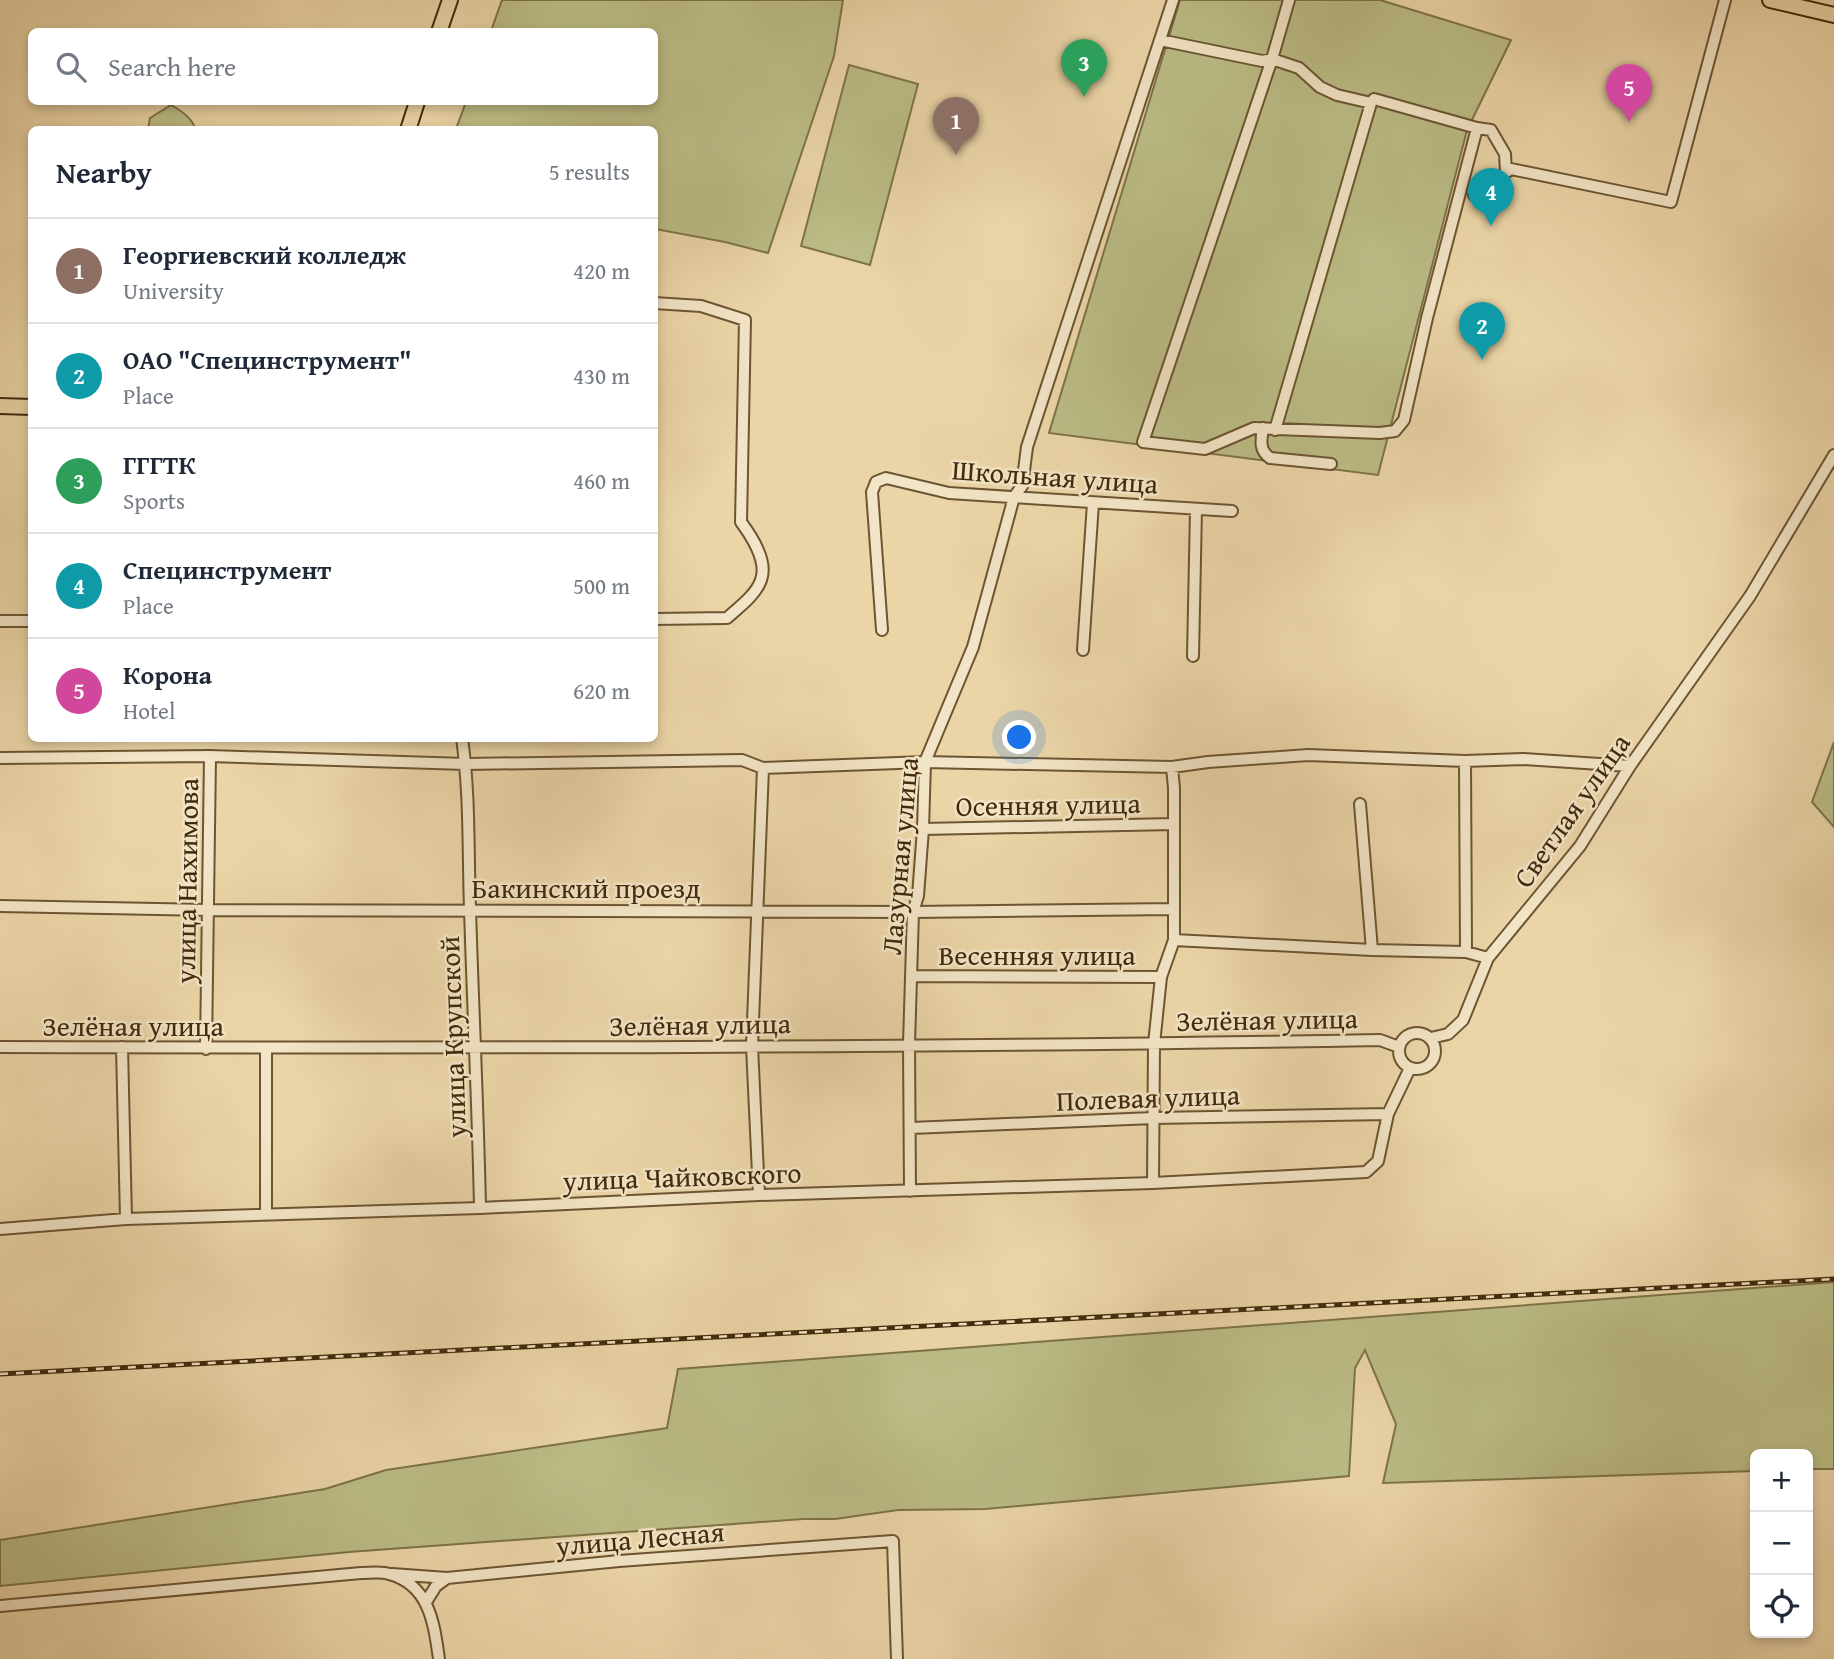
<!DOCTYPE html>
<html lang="en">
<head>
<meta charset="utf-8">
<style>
  :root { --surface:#fff; --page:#f6f6f7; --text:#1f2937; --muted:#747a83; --line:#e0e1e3; --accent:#2563eb }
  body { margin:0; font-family:"Gentium Book Plus",serif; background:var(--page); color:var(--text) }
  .controls { position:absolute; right:21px; bottom:21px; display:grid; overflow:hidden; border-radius:10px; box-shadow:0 4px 10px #0003 }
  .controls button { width:63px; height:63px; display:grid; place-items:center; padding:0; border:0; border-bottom:2px solid var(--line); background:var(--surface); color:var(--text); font:35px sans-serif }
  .you { position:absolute; left:1020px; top:738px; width:24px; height:24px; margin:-18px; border:5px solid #fff; border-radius:50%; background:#1a73e8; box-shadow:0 0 0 10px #1a73e833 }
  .badge { display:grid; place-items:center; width:46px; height:46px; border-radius:50%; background:var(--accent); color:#fff; font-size:23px; font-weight:700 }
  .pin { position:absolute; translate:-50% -58px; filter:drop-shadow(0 2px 4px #0008) }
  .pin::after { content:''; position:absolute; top:37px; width:24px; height:21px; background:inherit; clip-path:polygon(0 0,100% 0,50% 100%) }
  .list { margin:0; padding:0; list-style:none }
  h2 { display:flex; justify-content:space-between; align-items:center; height:91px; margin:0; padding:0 28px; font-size:30px }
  h2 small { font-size:23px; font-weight:400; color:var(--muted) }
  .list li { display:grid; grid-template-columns:46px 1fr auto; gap:21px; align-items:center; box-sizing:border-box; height:105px; padding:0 28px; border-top:2px solid var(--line) }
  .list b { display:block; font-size:26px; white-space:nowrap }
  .list p { margin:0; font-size:23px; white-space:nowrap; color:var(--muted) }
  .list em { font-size:23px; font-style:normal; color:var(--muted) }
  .icon { flex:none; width:38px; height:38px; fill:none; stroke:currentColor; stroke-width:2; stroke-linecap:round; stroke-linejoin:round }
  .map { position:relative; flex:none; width:1834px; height:1659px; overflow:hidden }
  .search { position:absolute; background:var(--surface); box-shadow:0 4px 10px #0003; left:28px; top:28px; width:630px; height:77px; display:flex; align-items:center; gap:18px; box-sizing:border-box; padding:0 24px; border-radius:10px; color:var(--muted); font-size:26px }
  .panel { position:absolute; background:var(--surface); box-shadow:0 4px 10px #0003; left:28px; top:126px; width:630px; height:616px; border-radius:10px }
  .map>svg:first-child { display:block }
  .green { fill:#bbbc85; stroke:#7e7348; stroke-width:2 }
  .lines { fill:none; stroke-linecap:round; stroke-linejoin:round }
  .minor-casing { stroke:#6c5532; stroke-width:14 }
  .major-casing { stroke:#422a0b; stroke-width:18 }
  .minor { stroke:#f2e4c6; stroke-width:10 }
  .major { stroke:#ebd5a7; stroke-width:14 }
  .rail-casing { stroke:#422a0b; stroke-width:5 }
  .rail { stroke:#f2e4c6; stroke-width:2.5; stroke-dasharray:8; stroke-linecap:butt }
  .labels { text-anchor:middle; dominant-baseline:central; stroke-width:5; stroke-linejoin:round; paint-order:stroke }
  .street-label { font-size:28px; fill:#422a0b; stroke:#f2e4c6 }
</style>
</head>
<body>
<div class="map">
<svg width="1834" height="1659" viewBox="0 0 1834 1659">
  <rect width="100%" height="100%" fill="#ebd5a7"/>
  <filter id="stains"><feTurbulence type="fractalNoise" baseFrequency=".00286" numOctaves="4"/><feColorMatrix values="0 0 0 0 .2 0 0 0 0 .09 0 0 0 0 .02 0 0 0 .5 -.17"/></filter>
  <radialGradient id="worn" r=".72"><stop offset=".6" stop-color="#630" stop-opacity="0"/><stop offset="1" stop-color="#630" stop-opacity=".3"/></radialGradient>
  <path class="green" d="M502 0H843L834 56 768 253 725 242 655 229 654 130 456 129 466 102H654V32L491 31Z
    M1180 0H1380L1511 40 1467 130 1378 475 1049 433Z
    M849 65 918 84 870 265 801 246Z
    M171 105C180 110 193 118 195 129H148L150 118Z
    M1834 742V827L1812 802Z
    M1834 1282V1469H1808V1454H1755V1471L1383 1483 1396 1424 1365 1350 1355 1368 1349 1476 985 1509 898 1510 835 1519H803L349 1552 0 1586V1540L325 1489 386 1470 667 1428 678 1369Z"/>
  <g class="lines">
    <defs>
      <path id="minor" d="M1289 0 1272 59 1143 442 1205 449 1254 428 1380 433 1395 431 1404 420 1427 318 1477 128
        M1160 40 1262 61 1272 59 1299 68 1320 87 1337 95 1371 103 1374 99 1477 128 1491 130 1505 154 1506 172
        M1474 195 1511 169 1671 202 1725 0
        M654 303 701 306 745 320 741 522C752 537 768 561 761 580 756 595 738 608 727 618L654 619
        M1263 428C1261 441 1259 450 1270 458L1331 464
        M1275 430 1371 103
        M0 621H32
        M882 630 872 492 876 482 886 478 949 493 1232 511
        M1083 650 1093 503
        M1193 656 1196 509
        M462 738C470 795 468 852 470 909 473 1009 478 1108 480 1208
        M0 758 210 756 466 764 742 760 763 768 925 762 1172 767 1208 762 1308 755 1465 761 1523 759 1630 766
        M1465 761 1466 952
        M1360 804 1372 950
        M923 829 1174 824
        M0 906 209 910 913 912 1173 909
        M1174 940 1372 950 1466 952 1488 958 1580 846 1630 766 1750 596 1834 455
        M912 976 1161 977
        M1399 1051a18 18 0 1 1 36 0a18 18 0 1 1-36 0Z
        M1431 1038 1448 1034 1463 1020 1488 958
        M0 1047C460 1048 920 1048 1380 1040L1399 1047
        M122 1047 126 1219
        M206 1049 210 756
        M266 1049V1215
        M911 1128 1153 1118 1388 1114
        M1153 1183 1154 1044 1161 977 1174 940V788L1172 767
        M910 1191 909 1044 913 912 918 896 923 829 925 762 973 647 1014 497 1022 486 1027 447 1173 0
        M759 1195 752 1046 763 768
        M0 1229 126 1219 480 1208 759 1195 1153 1183 1366 1172 1378 1161 1388 1114 1410 1068
        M392 1574 447 1578 619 1561 893 1541 897 1659
        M426 1602 436 1586 447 1578
        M0 1606 361 1573C370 1573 381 1571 389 1574 430 1585 434 1624 439 1659"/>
      <path id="major" d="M1770 0 1834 15
        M439 32 450 0
        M408 130 417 102
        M0 406 32 407"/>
    </defs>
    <use href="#minor" class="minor-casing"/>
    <use href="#major" class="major-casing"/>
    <use href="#minor" class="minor"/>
    <use href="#major" class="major"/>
    <defs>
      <path id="rail" d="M0 1374 1834 1279"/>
    </defs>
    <use href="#rail" class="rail-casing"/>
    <use href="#rail" class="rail"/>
  </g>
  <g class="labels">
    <g class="street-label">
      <text transform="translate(1055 476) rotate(4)">Школьная улица</text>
      <text transform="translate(1048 804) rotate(-1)">Осенняя улица</text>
      <text transform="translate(1571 810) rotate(-55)">Светлая улица</text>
      <text transform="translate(899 856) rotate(-85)">Лазурная улица</text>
      <text transform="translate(186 881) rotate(-89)">улица Нахимова</text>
      <text x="586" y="887">Бакинский проезд</text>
      <text x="1037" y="954">Весенняя улица</text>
      <text transform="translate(1267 1019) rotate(-1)">Зелёная улица</text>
      <text transform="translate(700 1024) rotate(-1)">Зелёная улица</text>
      <text x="133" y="1025">Зелёная улица</text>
      <text transform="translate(452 1037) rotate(-92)">улица Крупской</text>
      <text transform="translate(1148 1097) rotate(-2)">Полевая улица</text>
      <text transform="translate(682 1176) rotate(-2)">улица Чайковского</text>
      <text transform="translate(640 1538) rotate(-5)">улица Лесная</text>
    </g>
  </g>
  <rect width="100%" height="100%" filter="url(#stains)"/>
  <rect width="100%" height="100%" fill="url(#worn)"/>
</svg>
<div class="controls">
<button>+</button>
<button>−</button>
<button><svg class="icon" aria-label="locate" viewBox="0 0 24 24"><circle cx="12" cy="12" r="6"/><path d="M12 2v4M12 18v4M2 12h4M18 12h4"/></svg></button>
</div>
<div class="you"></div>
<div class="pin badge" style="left:956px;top:155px;background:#8d6e63">1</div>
<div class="pin badge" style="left:1482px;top:360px;background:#0f9aa8">2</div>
<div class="pin badge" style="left:1084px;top:97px;background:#2e9e5b">3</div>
<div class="pin badge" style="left:1491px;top:226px;background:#0f9aa8">4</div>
<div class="pin badge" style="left:1629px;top:122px;background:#d1479c">5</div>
<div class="search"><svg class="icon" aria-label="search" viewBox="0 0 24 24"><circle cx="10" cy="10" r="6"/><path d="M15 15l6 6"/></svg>Search here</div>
<section class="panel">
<h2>Nearby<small>5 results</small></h2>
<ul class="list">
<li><span class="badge" style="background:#8d6e63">1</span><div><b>Георгиевский колледж</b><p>University</p></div><em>420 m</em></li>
<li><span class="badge" style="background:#0f9aa8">2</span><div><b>ОАО &quot;Специнструмент&quot;</b><p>Place</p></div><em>430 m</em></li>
<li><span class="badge" style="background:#2e9e5b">3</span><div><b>ГГГТК</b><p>Sports</p></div><em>460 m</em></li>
<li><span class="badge" style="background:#0f9aa8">4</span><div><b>Специнструмент</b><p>Place</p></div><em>500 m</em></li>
<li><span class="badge" style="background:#d1479c">5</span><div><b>Корона</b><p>Hotel</p></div><em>620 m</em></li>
</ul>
</section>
</div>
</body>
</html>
